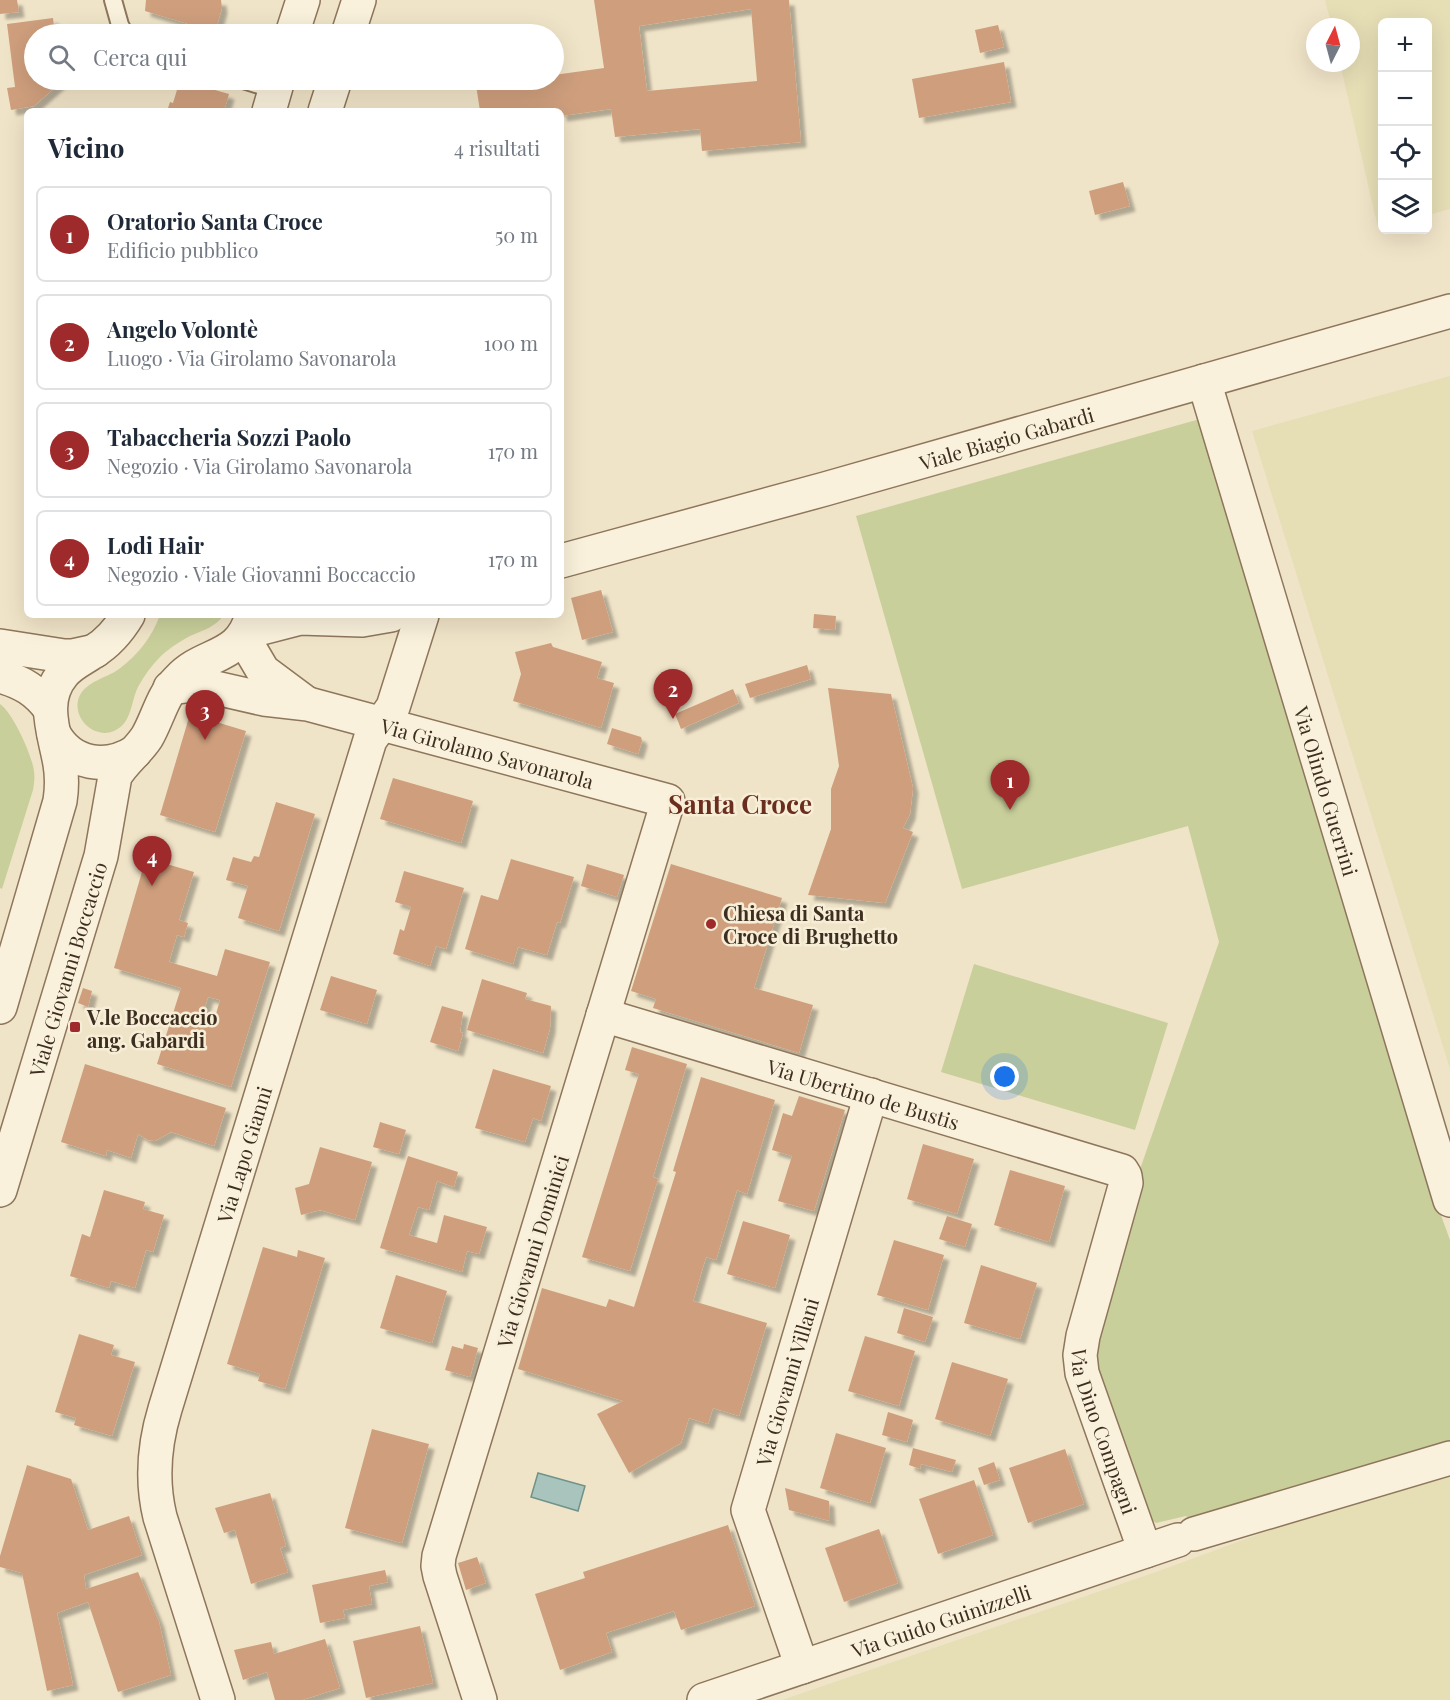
<!DOCTYPE html>
<html lang="it">
<head>
<meta charset="utf-8">
<style>
  :root { --surface:#fff; --page:#f2f2f3; --text:#1f2937; --muted:#747a83; --line:#e0e1e3; --accent:#9e2a2b }
  body { margin:0; font-family:"Playfair Display",serif; background:var(--page); color:var(--text) }
  .controls { position:absolute; right:18px; top:18px; display:grid; overflow:hidden; border-radius:9px; box-shadow:0 6px 24px #0002 }
  .controls button { width:54px; height:54px; display:grid; place-items:center; padding:0; border:0; border-bottom:2px solid var(--line); background:var(--surface); color:var(--text); font:30px sans-serif }
  .compass { position:absolute; left:1306px; top:18px; width:54px; height:54px; border-radius:50%; background:var(--surface); box-shadow:0 6px 24px #0002; rotate:6deg }
  .you { position:absolute; left:1005px; top:1077px; width:21px; height:21px; margin:-15px; border:4px solid #fff; border-radius:50%; background:#1a73e8; box-shadow:0 0 0 9px #1a73e833 }
  .badge { display:grid; place-items:center; width:39px; height:39px; border-radius:50%; background:var(--accent); color:#fff; font-size:20px; font-weight:700 }
  .pin { position:absolute; translate:-50% -50px; filter:drop-shadow(0 2px 3px #0008) }
  .pin::after { content:''; position:absolute; top:32px; width:21px; height:18px; background:inherit; clip-path:polygon(0 0,100% 0,50% 100%) }
  .list { margin:0; padding:0; list-style:none }
  h2 { display:flex; justify-content:space-between; align-items:center; height:78px; margin:0; padding:0 24px; font-size:26px }
  h2 small { font-size:20px; font-weight:400; color:var(--muted) }
  .list li { display:grid; grid-template-columns:39px 1fr auto; gap:18px; align-items:center; box-sizing:border-box; height:96px; margin:0 12px 12px; padding:0 12px; border:2px solid var(--line); border-radius:9px }
  .list b { display:block; font-size:22px; white-space:nowrap }
  .list p { margin:0; font-size:20px; white-space:nowrap; color:var(--muted) }
  .list em { font-size:20px; font-style:normal; color:var(--muted) }
  .icon { flex:none; width:33px; height:33px; fill:none; stroke:currentColor; stroke-width:2; stroke-linecap:round; stroke-linejoin:round }
  .map { position:relative; flex:none; width:1450px; height:1700px; overflow:hidden }
  .search { position:absolute; background:var(--surface); box-shadow:0 6px 24px #0002; left:24px; top:24px; width:540px; height:66px; display:flex; align-items:center; gap:15px; box-sizing:border-box; padding:0 21px; border-radius:33px; color:var(--muted); font-size:22px }
  .panel { position:absolute; background:var(--surface); box-shadow:0 6px 24px #0002; left:24px; top:108px; width:540px; height:510px; border-radius:9px }
  .map>svg:first-child { display:block }
  .farmland { fill:#e6deb5 }
  .green { fill:#c9cf9b }
  .water { fill:#a9c4bc; stroke:#6f938a; stroke-width:1.5 }
  .building { fill:#cf9f7d; fill-rule:evenodd; filter:url(#shadow) }
  .lines { fill:none; stroke-linecap:round; stroke-linejoin:round }
  .service-casing { stroke:#8d765c; stroke-width:20 }
  .minor-casing { stroke:#8d765c; stroke-width:36 }
  .tertiary-casing { stroke:#8d765c; stroke-width:36 }
  .service { stroke:#faf1dc; stroke-width:16 }
  .minor { stroke:#faf1dc; stroke-width:33 }
  .tertiary { stroke:#faf1dc; stroke-width:33 }
  .poi-dot { fill:#9e2a2b; stroke:#f7eed8; stroke-width:2 }
  .labels { text-anchor:middle; dominant-baseline:central; stroke-width:5; stroke-linejoin:round; paint-order:stroke }
  .street-label { font-size:20px; fill:#3d2e20; stroke:#f7eed8 }
  .poi-label { font-size:20px; font-weight:bold; fill:#3d2e20; stroke:#f7eed8; text-anchor:start }
  .district-label { font-size:26px; font-weight:bold; fill:#6b2e1e; stroke:#f7eed8 }
</style>
</head>
<body>
<div class="map">
<svg width="1450" height="1700" viewBox="0 0 1450 1700">
  <defs>
    <filter id="shadow"><feDropShadow dx="5.5" dy="5.5" stdDeviation="1.5" flood-color="#0004"/></filter>
  </defs>
  <rect width="100%" height="100%" fill="#f0e4c8"/>
  <path class="farmland" d="M1325 0H1450V209L1428 215V22H1382V227L1378 228 1340 63H1351V27H1332Z
    M1450 376V1069L1252 431Z
    M1450 1470V1700H782L1159 1571 1429 1471Z"/>
  <path class="green" d="M1207 417 1427 1177 1450 1240V1444L1193 1522 1186 1516 1156 1523 1140 1511 1092 1362 1090 1313 1219 942 1188 826 962 889 856 516Z
    M160 615H224C214 628 203 630 190 636 179 642 168 649 160 657 151 666 144 676 138 687 131 701 132 722 116 730 96 741 71 719 79 697 86 681 107 678 119 669 138 655 152 637 160 615Z
    M0 704C13 713 32 755 34 771 35 778 34 784 33 790L2 889 0 888Z
    M974 964 1168 1023 1135 1130 941 1072Z"/>
  <path class="water" d="M538 1473 585 1486 578 1511 531 1497Z"/>
  <path class="building" d="M0 0H17L19 12 0 14Z
    M146 0H221L222 8 215 32 145 11Z
    M594 0H789L801 142 702 151 700 129 615 137 611 109 561 116V111H480L476 85 517 80H554V75L604 68ZM751 9 757 81 647 91 639 26Z
    M53 18 55 34H34V80H61V82L34 106 11 110 7 88 15 87 7 24Z
    M998 25 1004 47 980 53 975 30Z
    M1004 62 1011 102 919 118 912 79Z
    M180 80 229 94 224 111H167L170 102 173 103Z
    M1123 182 1130 206 1095 215 1089 191Z
    M601 590 613 632 582 640 571 598Z
    M814 614 836 616 835 630 813 628Z
    M551 643 553 647 602 662 597 678 614 683 601 728 513 701 521 674 515 652Z
    M807 665 811 679 750 698 745 684Z
    M828 688 891 694 913 788 910 814 903 828 913 832 885 903 808 895 831 829V789L839 766Z
    M733 689 739 703 681 729 675 714Z
    M190 714 246 731 215 832 160 815Z
    M612 728 641 737 642 741 638 754 607 744Z
    M393 778 473 801 461 843 380 819Z
    M276 802 315 814 279 931 238 918 248 886 226 880 233 857 251 862 254 856 259 857Z
    M146 858 194 872 179 920 188 923 184 937 177 935 169 962 217 976 225 949 270 962 231 1087 157 1064 181 988 114 968ZM208 997 220 1000 214 1021 202 1017Z
    M511 859 574 877 560 923 557 922 547 955 518 947 513 964 465 949 481 895 498 900Z
    M587 864 624 875 617 897 581 886Z
    M671 864 782 898 754 988 813 1005 799 1053 653 1008 656 999 631 991Z
    M404 871 464 888 446 949 436 946 430 966 393 954 400 929 404 931 411 907 395 902Z
    M331 976 377 990 367 1024 320 1010Z
    M482 979 527 993 525 999 551 1006 550 1028 543 1053 467 1030Z
    M83 988 92 991 88 1007 78 1003Z
    M442 1006 463 1012 460 1032 463 1033 458 1051 430 1042Z
    M632 1047 687 1064 653 1177 658 1179 630 1271 582 1257 639 1074 625 1070Z
    M85 1064 226 1108 214 1146 171 1132 155 1141 148 1140 138 1134 131 1158 107 1150 106 1156 61 1142Z
    M493 1069 551 1086 541 1121 533 1118 525 1142 475 1128Z
    M701 1077 775 1100 747 1194 737 1190 716 1260 706 1257 693 1301 767 1323 739 1416 713 1408 708 1424 689 1418 681 1443 629 1473 597 1414 623 1401 518 1369 542 1288 606 1307 609 1299 634 1307 676 1172 673 1171Z
    M799 1096 845 1110 814 1211 778 1201 792 1156 772 1150 783 1113 792 1116Z
    M380 1122 406 1130 399 1154 373 1147Z
    M923 1144 974 1159 957 1214 907 1199Z
    M320 1147 372 1162 355 1220 320 1210 301 1215 295 1188 309 1184Z
    M408 1156 458 1172 454 1187 437 1181 429 1210 418 1207 409 1235 437 1243 444 1215 487 1227 479 1254 467 1251 462 1272 380 1248Z
    M1010 1170 1065 1186 1049 1242 994 1225Z
    M104 1190 145 1202 143 1209 164 1215 153 1252 146 1250 135 1288 111 1281 109 1288 70 1276 82 1234 90 1237Z
    M947 1216 972 1224 965 1247 939 1239Z
    M743 1221 790 1235 775 1288 727 1274Z
    M894 1240 944 1255 928 1310 877 1295Z
    M263 1247 297 1257 298 1250 325 1258 285 1389 258 1381 260 1374 227 1364Z
    M981 1265 1037 1283 1020 1339 964 1323Z
    M396 1275 447 1291 432 1343 380 1328Z
    M904 1308 933 1317 925 1342 897 1333Z
    M79 1334 114 1345 111 1355 135 1362 112 1436 74 1425 76 1418 55 1412Z
    M865 1336 915 1351 899 1406 848 1391Z
    M464 1344 478 1348 470 1377 445 1370 452 1346 463 1349Z
    M952 1362 1008 1379 990 1436 935 1419Z
    M888 1412 913 1420 907 1442 882 1435Z
    M372 1429 429 1444 402 1543 345 1528Z
    M836 1433 886 1448 870 1503 820 1488Z
    M913 1448 956 1460 952 1472 921 1464 920 1469 909 1465Z
    M1065 1449 1084 1504 1028 1523 1009 1468Z
    M994 1462 1000 1480 984 1485 978 1468Z
    M27 1465 71 1479 88 1530 129 1516 142 1555 84 1575 86 1589 138 1572 159 1622 171 1675 118 1692 88 1602 57 1613 73 1685 47 1691 22 1573 0 1567V1556Z
    M974 1480 993 1535 938 1554 919 1499Z
    M785 1488 829 1501 830 1521 789 1510Z
    M270 1493 286 1546 280 1548 288 1572 251 1584 235 1530 224 1533 215 1508Z
    M728 1525 755 1606 681 1630 674 1611 606 1633 612 1652 560 1670 535 1594 585 1578 583 1572Z
    M879 1529 898 1583 844 1602 825 1548Z
    M477 1557 486 1583 466 1590 458 1563Z
    M385 1570 388 1582 369 1586 372 1604 343 1610 345 1618 320 1623 312 1585Z
    M420 1626 433 1683 366 1698 353 1641Z
    M325 1639 340 1688 302 1700H275L267 1672 243 1680 234 1650 271 1642 274 1654Z"/>
  <g class="lines">
    <defs>
      <path id="service" d="M113 0 120 25 125 34
        M243 80 275 90"/>
      <g id="minor">
        <path id="s1" d="M1204 381 1450 1200"/>
        <path d="M243 637 263 671 306 703"/>
        <path d="M0 646 64 656H72L95 651"/>
        <path d="M0 676C22 682 37 691 50 709"/>
        <path id="s2" d="M170 688 194 685 207 686 264 699 308 704 668 801 439 1556 438 1566 440 1576 480 1700"/>
        <path id="s3" d="M603 1015 1122 1171 1125 1176 1126 1183 1083 1336 1080 1355 1082 1373 1145 1551"/>
        <path d="M1194 1534 1450 1458"/>
        <path id="s4" d="M802 1667 748 1510 871 1095"/>
        <path id="s5" d="M218 1700 160 1517C151 1480 154 1445 165 1409L370 740 393 707 422 615"/>
        <path id="s6" d="M704 1700 1178 1540"/>
      </g>
      <g id="tertiary">
        <path d="M292 34 303 0"/>
        <path d="M348 34 359 0"/>
        <path d="M269 111 278 80"/>
        <path d="M325 111 335 80"/>
        <path id="s7" d="M561 561 825 489 1450 311"/>
        <path d="M246 632 300 618 362 620 391 615"/>
        <path d="M54 734C71 765 106 770 135 752"/>
        <path d="M0 1007 60 801C62 788 62 776 60 764 55 734 40 701 63 674 71 664 83 659 93 652 108 643 119 630 128 615"/>
        <path id="s8" d="M0 1190 101 856 115 776C124 761 138 751 147 737 158 718 162 696 178 680 204 651 240 661 252 615"/>
      </g>
    </defs>
    <use href="#service" class="service-casing"/>
    <use href="#minor" class="minor-casing"/>
    <use href="#tertiary" class="tertiary-casing"/>
    <use href="#service" class="service"/>
    <use href="#minor" class="minor"/>
    <use href="#tertiary" class="tertiary"/>
  </g>
  <g class="poi-dot">
    <circle cx="711" cy="924" r="6"/>
    <rect x="69" y="1021" width="12" height="12" rx="3"/>
  </g>
  <g class="labels">
    <g class="street-label">
      <text stroke="none"><textPath href="#s7" startOffset="462">Viale Biagio Gabardi</textPath></text>
      <text stroke="none"><textPath href="#s2" startOffset="326">Via Girolamo Savonarola</textPath></text>
      <text stroke="none"><textPath href="#s1" startOffset="428">Via Olindo Guerrini</textPath></text>
      <text stroke="none"><textPath href="#s8" startOffset="231">Viale Giovanni Boccaccio</textPath></text>
      <text stroke="none"><textPath href="#s3" startOffset="272">Via Ubertino de Bustis</textPath></text>
      <text stroke="none"><textPath href="#s5" startOffset="568">Via Lapo Gianni</textPath></text>
      <text transform="translate(532 1251) rotate(-73)">Via Giovanni Dominici</text>
      <text stroke="none"><textPath href="#s4" startOffset="300">Via Giovanni Villani</textPath></text>
      <text stroke="none"><textPath href="#s3" startOffset="813">Via Dino Compagni</textPath></text>
      <text stroke="none"><textPath href="#s6" startOffset="250">Via Guido Guinizzelli</textPath></text>
    </g>
    <g class="poi-label">
      <text x="723" y="912">Chiesa di Santa<tspan x="723" dy="23">Croce di Brughetto</tspan></text>
      <text x="87" y="1016">V.le Boccaccio<tspan x="87" dy="23">ang. Gabardi</tspan></text>
    </g>
    <g class="district-label">
      <text x="740" y="803">Santa Croce</text>
    </g>
  </g>
</svg>
<div class="controls">
<button>+</button>
<button>−</button>
<button><svg class="icon" aria-label="locate" viewBox="0 0 24 24"><circle cx="12" cy="12" r="6"/><path d="M12 2v4M12 18v4M2 12h4M18 12h4"/></svg></button>
<button><svg class="icon" aria-label="layers" viewBox="0 0 24 24"><path d="M12 4l9 5-9 5-9-5zM3 14l9 5 9-5"/></svg></button>
</div>
<svg class="compass" viewBox="-18 -18 36 36"><path d="M0-13l5 13h-10z" fill="#e53935"/><path d="M0 13l5-13h-10z" fill="#747a83"/></svg>
<div class="you"></div>
<div class="pin badge" style="left:1010px;top:810px">1</div>
<div class="pin badge" style="left:673px;top:719px">2</div>
<div class="pin badge" style="left:205px;top:740px">3</div>
<div class="pin badge" style="left:152px;top:886px">4</div>
<div class="search"><svg class="icon" aria-label="search" viewBox="0 0 24 24"><circle cx="10" cy="10" r="6"/><path d="M15 15l6 6"/></svg>Cerca qui</div>
<section class="panel">
<h2>Vicino<small>4 risultati</small></h2>
<ul class="list">
<li><span class="badge">1</span><div><b>Oratorio Santa Croce</b><p>Edificio pubblico</p></div><em>50 m</em></li>
<li><span class="badge">2</span><div><b>Angelo Volontè</b><p>Luogo · Via Girolamo Savonarola</p></div><em>100 m</em></li>
<li><span class="badge">3</span><div><b>Tabaccheria Sozzi Paolo</b><p>Negozio · Via Girolamo Savonarola</p></div><em>170 m</em></li>
<li><span class="badge">4</span><div><b>Lodi Hair</b><p>Negozio · Viale Giovanni Boccaccio</p></div><em>170 m</em></li>
</ul>
</section>
</div>
</body>
</html>
